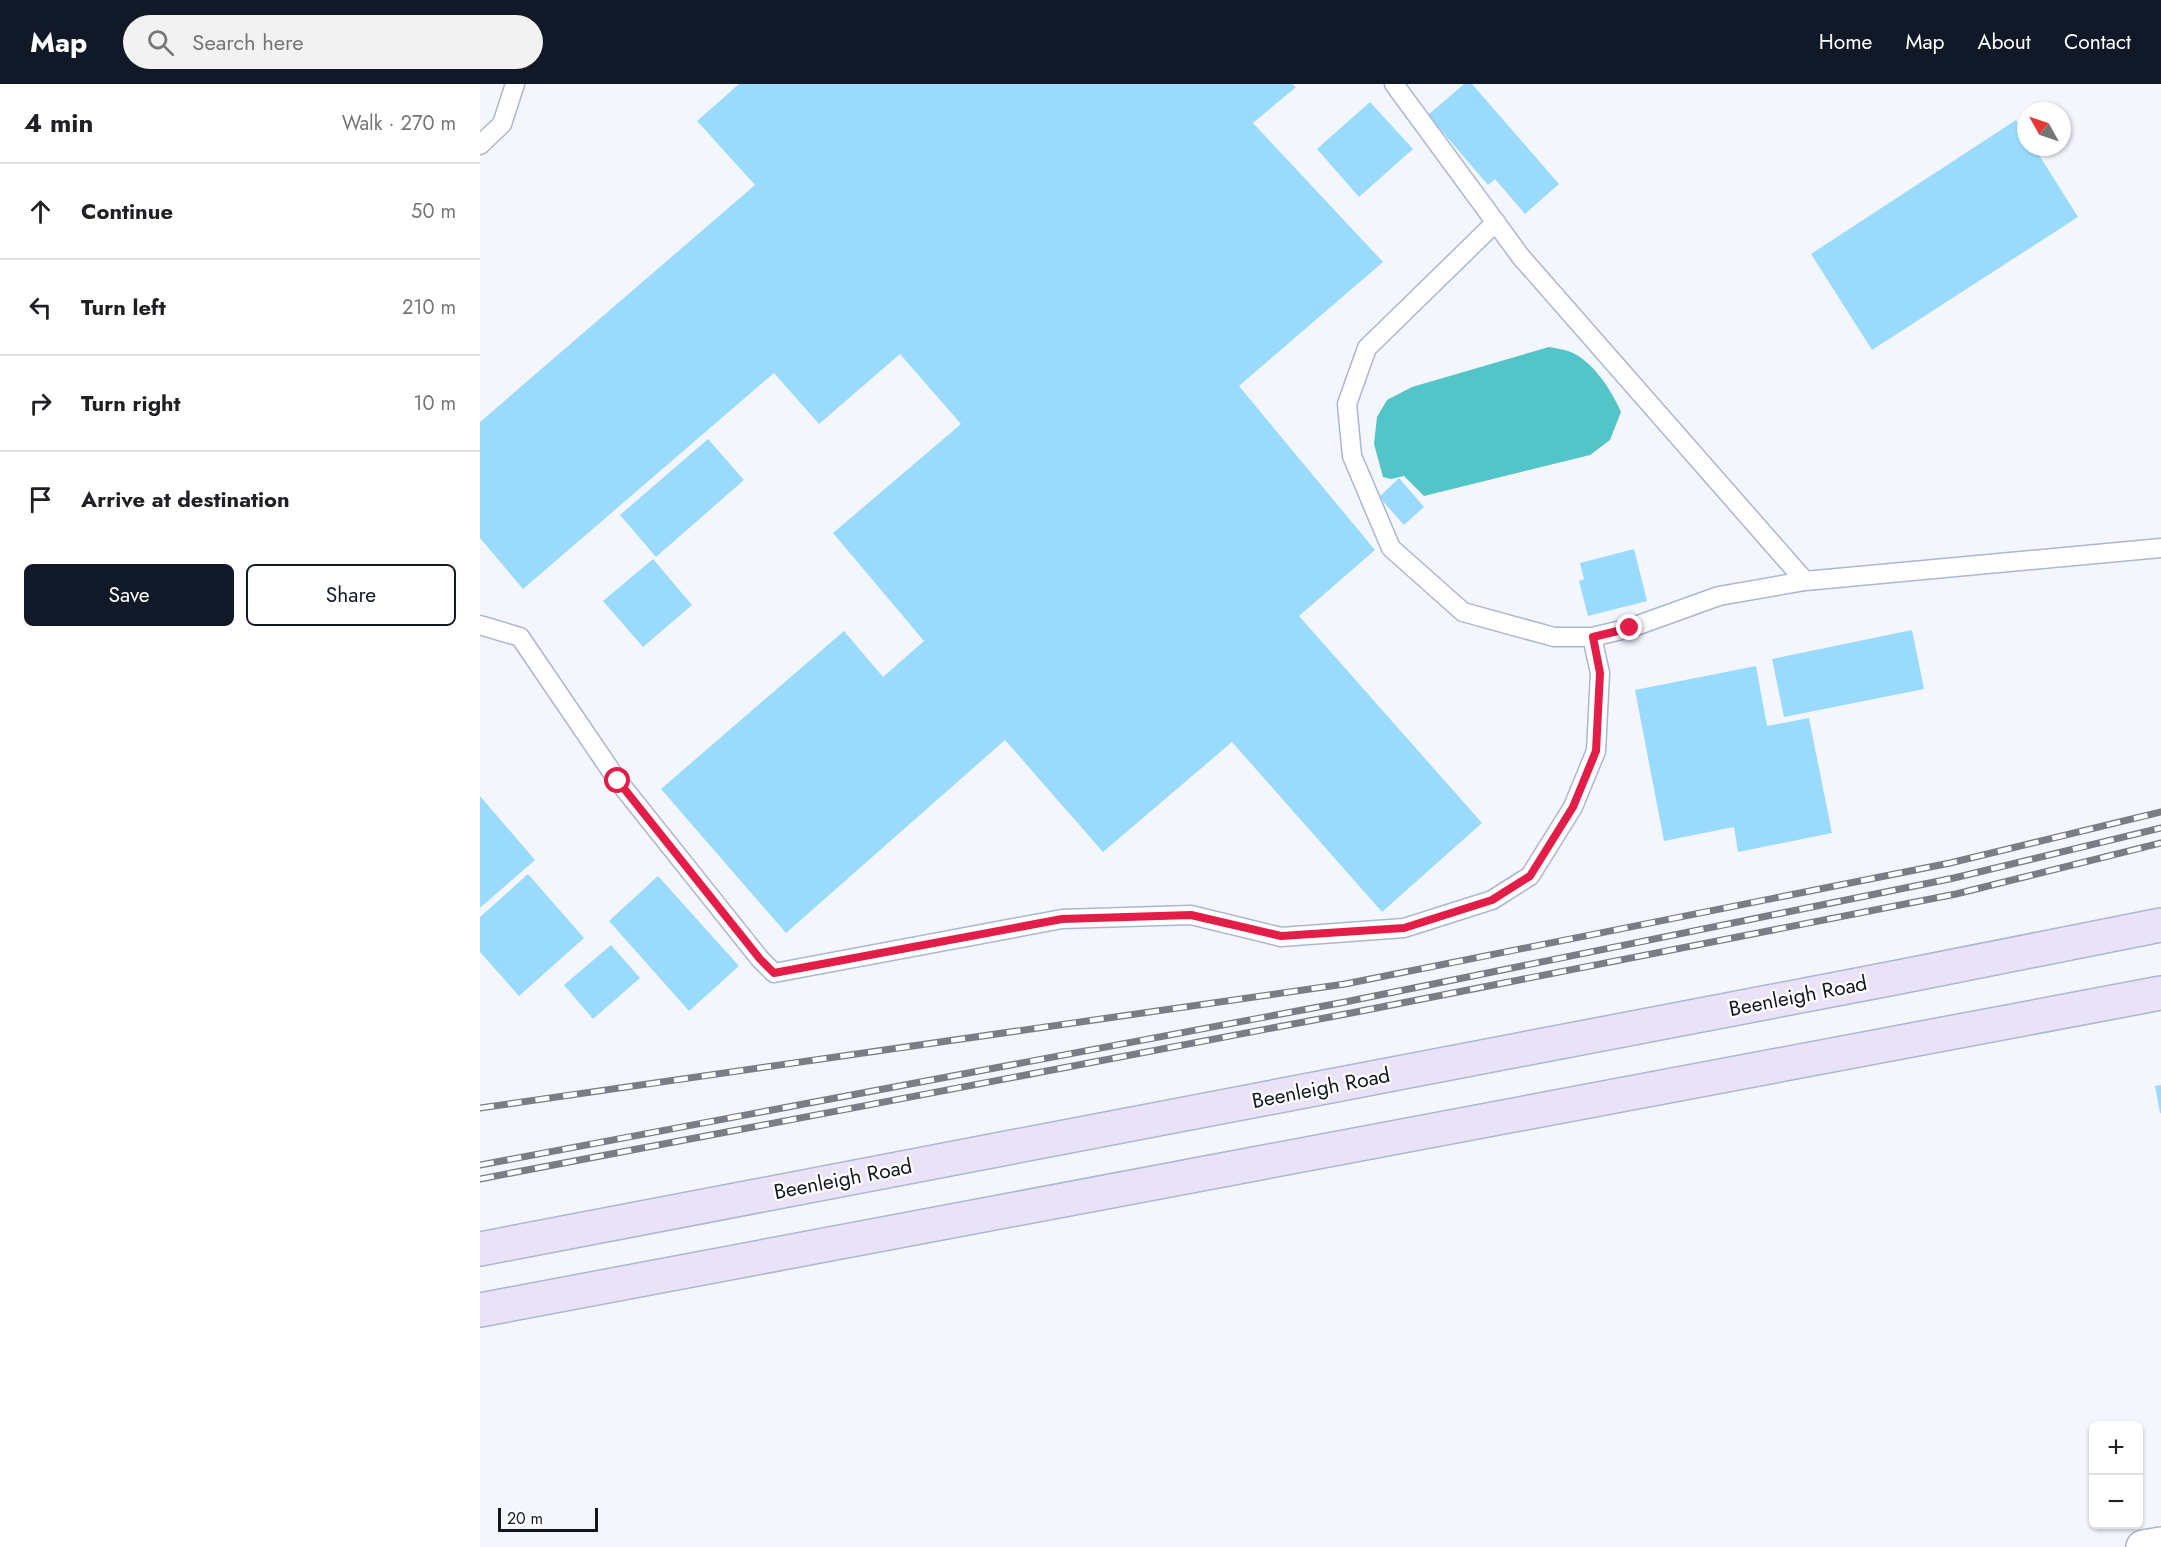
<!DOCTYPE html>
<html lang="en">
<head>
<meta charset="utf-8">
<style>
  :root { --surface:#fff; --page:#f2f2f2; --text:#202124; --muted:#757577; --line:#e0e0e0; --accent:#111827 }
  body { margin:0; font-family:Jost,sans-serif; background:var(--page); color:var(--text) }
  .controls { position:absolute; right:18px; bottom:18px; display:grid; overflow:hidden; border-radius:9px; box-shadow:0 2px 4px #0004 }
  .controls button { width:54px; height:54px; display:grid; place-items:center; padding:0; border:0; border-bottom:2px solid var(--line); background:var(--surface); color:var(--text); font:30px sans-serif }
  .compass { position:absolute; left:1537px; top:18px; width:54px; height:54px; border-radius:50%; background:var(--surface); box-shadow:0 2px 4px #0004; rotate:310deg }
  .scale { position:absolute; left:18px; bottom:15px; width:100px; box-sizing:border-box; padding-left:6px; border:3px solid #121620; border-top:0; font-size:16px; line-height:21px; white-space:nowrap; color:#121620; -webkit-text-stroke:4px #fff; paint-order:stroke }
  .stop { position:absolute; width:18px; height:18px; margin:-14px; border:4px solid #e11d48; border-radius:50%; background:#fff }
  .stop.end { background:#e11d48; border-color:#fff; box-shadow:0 2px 6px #0008 }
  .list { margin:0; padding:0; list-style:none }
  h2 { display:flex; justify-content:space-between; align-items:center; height:78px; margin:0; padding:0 24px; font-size:26px }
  h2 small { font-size:20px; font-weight:400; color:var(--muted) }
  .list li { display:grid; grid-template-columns:39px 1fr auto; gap:18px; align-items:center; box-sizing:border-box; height:96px; padding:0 24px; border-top:2px solid var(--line) }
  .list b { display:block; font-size:22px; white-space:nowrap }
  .list em { font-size:20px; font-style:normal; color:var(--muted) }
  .actions { display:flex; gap:12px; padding:18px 24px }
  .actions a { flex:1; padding:14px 0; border:2px solid var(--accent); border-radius:9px; text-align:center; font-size:21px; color:var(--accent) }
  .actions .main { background:var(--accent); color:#fff }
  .icon { flex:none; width:33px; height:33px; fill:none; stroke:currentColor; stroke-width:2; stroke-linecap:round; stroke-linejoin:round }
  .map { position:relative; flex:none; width:1681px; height:1463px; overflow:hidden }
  header { display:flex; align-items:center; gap:36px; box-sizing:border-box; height:84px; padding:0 30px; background:var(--accent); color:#fff }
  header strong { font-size:28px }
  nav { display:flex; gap:33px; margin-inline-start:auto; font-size:21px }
  .search { width:420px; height:54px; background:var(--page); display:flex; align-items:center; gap:15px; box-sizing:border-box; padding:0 21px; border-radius:33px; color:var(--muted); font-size:22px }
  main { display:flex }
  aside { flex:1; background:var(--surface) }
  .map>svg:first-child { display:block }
  .water { fill:#53c4c7 }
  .building { fill:#9adbfd }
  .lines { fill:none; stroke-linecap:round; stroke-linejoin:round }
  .service-casing { stroke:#abb7d2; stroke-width:21 }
  .minor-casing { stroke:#abb7d2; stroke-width:36 }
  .secondary-casing { stroke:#abb7d2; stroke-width:36 }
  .service { stroke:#fff; stroke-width:18 }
  .minor { stroke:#fff; stroke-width:33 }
  .secondary { stroke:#eae3f7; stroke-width:33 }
  .rail-casing { stroke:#797d85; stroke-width:7 }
  .rail { stroke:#fff; stroke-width:4.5; stroke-dasharray:14; stroke-linecap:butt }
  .route { stroke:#e11d48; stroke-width:8 }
  .labels { text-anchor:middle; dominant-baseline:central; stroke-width:4.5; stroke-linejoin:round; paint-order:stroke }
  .street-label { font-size:21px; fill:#121620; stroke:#fff }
</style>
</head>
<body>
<header>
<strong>Map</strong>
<div class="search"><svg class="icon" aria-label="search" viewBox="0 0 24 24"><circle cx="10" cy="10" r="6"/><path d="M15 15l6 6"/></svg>Search here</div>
<nav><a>Home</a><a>Map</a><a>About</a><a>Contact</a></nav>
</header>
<main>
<aside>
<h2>4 min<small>Walk · 270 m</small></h2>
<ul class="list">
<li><svg class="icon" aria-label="ahead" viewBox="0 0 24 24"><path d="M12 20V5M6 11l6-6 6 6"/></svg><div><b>Continue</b></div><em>50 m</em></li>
<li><svg class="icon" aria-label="left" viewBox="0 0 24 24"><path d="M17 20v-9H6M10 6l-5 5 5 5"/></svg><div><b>Turn left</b></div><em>210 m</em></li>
<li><svg class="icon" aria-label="right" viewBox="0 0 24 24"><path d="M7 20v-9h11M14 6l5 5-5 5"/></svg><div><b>Turn right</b></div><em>10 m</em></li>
<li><svg class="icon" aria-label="arrive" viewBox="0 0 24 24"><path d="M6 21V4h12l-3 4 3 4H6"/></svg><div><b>Arrive at destination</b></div></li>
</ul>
<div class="actions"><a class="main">Save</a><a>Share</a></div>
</aside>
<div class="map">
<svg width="1681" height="1463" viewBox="0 0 1681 1463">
  <rect width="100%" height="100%" fill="#f3f6fc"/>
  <path class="water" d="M1069 263C1075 264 1082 265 1088 267 1112 275 1132 307 1141 328L1130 356 1110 371 944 412 924 392 911 395 903 393 894 360 897 333 907 316 932 303Z"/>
  <path class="building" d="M259 0H812L816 3 773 39 903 178 759 302 895 466 819 532 1002 739 902 828 752 658 623 768 525 656 306 849 181 705 364 547 403 593 444 557 353 449 481 340 420 270 339 340 294 289 43 505 0 454V338L275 101 217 37Z
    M984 0H992L1079 100 1045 130 1015 95 1008 101 948 31Z
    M890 18 933 65 879 113 837 65Z
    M1536 36 1546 51V63H1554L1598 133 1392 266 1331 170Z
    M228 355 264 396 176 473 140 431Z
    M919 394 944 423 924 441 899 413Z
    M1154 465 1167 517 1108 532 1099 497 1104 495 1100 479Z
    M173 475 212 521 163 563 123 517Z
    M1432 546 1444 605 1304 633 1292 575Z
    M1276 582 1287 642 1329 634 1352 749 1258 768 1254 743 1184 757 1155 606Z
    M0 712 55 776 0 824Z
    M48 790 104 854 39 912 0 868V833Z
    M178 792 259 882 209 927 129 837Z
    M131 861 160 894 113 935 84 901Z
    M1681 1001V1029H1680L1675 1002Z"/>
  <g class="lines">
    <defs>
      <path id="service" d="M914 0 1041 173 1325 497 1681 464
        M0 61 22 40 35 0
        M1016 138 887 264 867 320 872 372 911 464 983 528 1074 553H1112L1150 544 1239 512 1325 497
        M0 541 40 553 138 697 280 875 294 889 582 835 711 831 801 853 924 844 1012 816 1050 792 1093 723 1116 667 1120 589 1112 553"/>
      <path id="minor" d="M1663 1463 1681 1460"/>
      <path id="secondary" d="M0 1165 1414 894 1681 841
        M0 1226 1681 909"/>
    </defs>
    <use href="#service" class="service-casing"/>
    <use href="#minor" class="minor-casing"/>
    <use href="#secondary" class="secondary-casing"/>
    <use href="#service" class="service"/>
    <use href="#minor" class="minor"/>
    <use href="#secondary" class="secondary"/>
    <defs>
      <path id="rail" d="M0 1024 865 900 1470 779 1681 728
        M0 1081 865 918 1474 794 1681 744
        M0 1095 871 929 1476 810 1681 759"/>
    </defs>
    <use href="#rail" class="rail-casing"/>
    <use href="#rail" class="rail"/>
  </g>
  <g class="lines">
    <path class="route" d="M138 697 280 875 294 889 582 835 711 831 801 852 924 844 1012 816 1050 792 1093 723 1116 667 1120 589 1113 553 1150 544"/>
  </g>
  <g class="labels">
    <g class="street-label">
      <text transform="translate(1318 912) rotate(-11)">Beenleigh Road</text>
      <text transform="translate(841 1004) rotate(-11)">Beenleigh Road</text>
      <text transform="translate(363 1095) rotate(-11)">Beenleigh Road</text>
    </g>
  </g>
</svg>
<div class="controls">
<button>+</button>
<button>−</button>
</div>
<svg class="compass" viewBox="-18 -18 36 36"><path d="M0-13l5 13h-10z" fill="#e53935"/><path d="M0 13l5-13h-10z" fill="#757577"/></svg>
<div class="scale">20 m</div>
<div class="stop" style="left:138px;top:697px"></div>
<div class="stop end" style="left:1150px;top:544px"></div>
</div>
</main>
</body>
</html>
